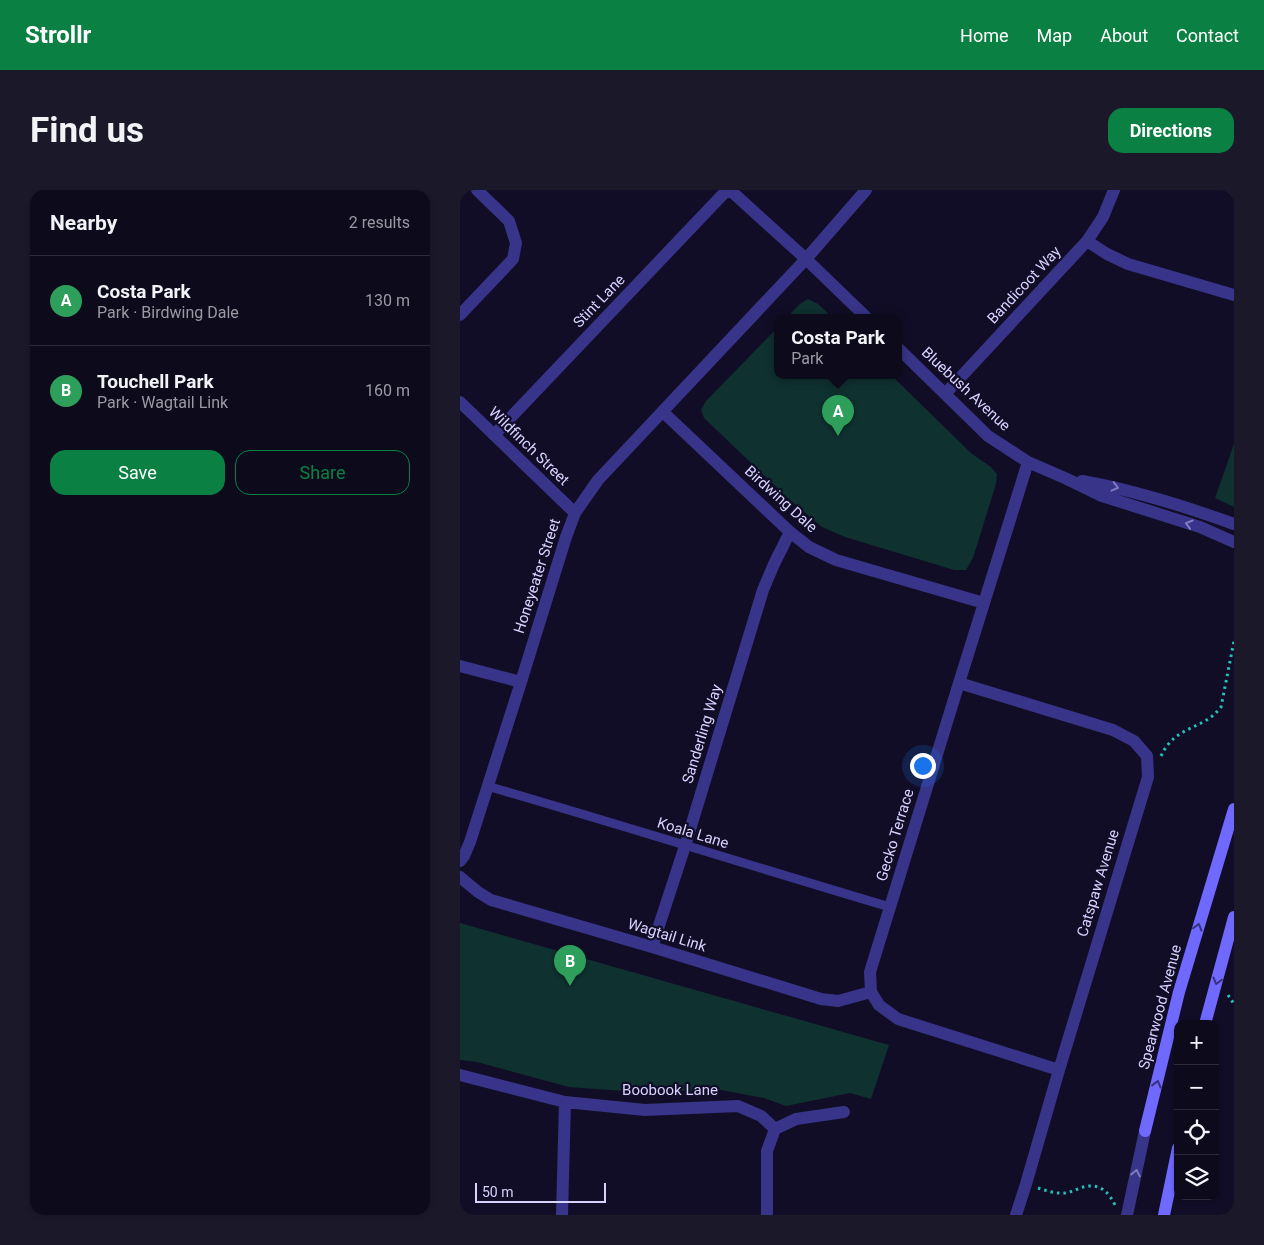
<!DOCTYPE html>
<html lang="en">
<head>
<meta charset="utf-8">
<style>
  :root { --surface:#0d0a1c; --page:#1b1829; --text:#f1f3f6; --muted:#9a9aa3; --line:#2d2b3b; --accent:#0b8043 }
  body { margin:0; font-family:Roboto,sans-serif; background:var(--page); color:var(--text) }
  .controls { position:absolute; right:15px; bottom:15px; display:grid; overflow:hidden; border-radius:10px; box-shadow:0 1px 4px #0004 }
  .controls button { width:45px; height:45px; display:grid; place-items:center; padding:0; border:0; border-bottom:1px solid var(--line); background:var(--surface); color:var(--text); font:25px sans-serif }
  .scale { position:absolute; left:15px; bottom:12px; width:131px; box-sizing:border-box; padding-left:5px; border:2px solid #d8d2ff; border-top:0; font-size:14px; line-height:18px; white-space:nowrap; color:#d8d2ff; -webkit-text-stroke:4px #110d26; paint-order:stroke }
  .you { position:absolute; left:462px; top:575px; width:18px; height:18px; margin:-12px; border:4px solid #fff; border-radius:50%; background:#1a73e8; box-shadow:0 0 0 8px #1a73e833 }
  .badge { display:grid; place-items:center; width:32px; height:32px; border-radius:50%; background:var(--accent); color:#fff; font-size:16px; font-weight:700 }
  .pin { position:absolute; translate:-50% -41px; filter:drop-shadow(0 1px 2px #0008) }
  .pin::after { content:''; position:absolute; top:26px; width:18px; height:15px; background:inherit; clip-path:polygon(0 0,100% 0,50% 100%) }
  .popup { position:absolute; left:314px; top:124px; width:128px; height:65px; box-sizing:border-box; display:grid; place-content:center; border-radius:10px; background:var(--surface); filter:drop-shadow(0 1px 4px #0005); font-size:16px; white-space:nowrap; color:var(--muted) }
  .popup b { font-size:19px; color:var(--text) }
  .popup::after { content:''; position:absolute; left:50%; top:100%; margin-left:-10px; border:10px solid transparent; border-top-color:var(--surface) }
  .list { margin:0; padding:0; list-style:none }
  h2 { display:flex; justify-content:space-between; align-items:center; height:65px; margin:0; padding:0 20px; font-size:21px }
  h2 small { font-size:16px; font-weight:400; color:var(--muted) }
  .list li { display:grid; grid-template-columns:32px 1fr auto; gap:15px; align-items:center; box-sizing:border-box; height:90px; padding:0 20px; border-top:1px solid var(--line) }
  .list b { display:block; font-size:19px; white-space:nowrap }
  .list p { margin:0; font-size:16px; white-space:nowrap; color:var(--muted) }
  .list em { font-size:16px; font-style:normal; color:var(--muted) }
  .actions { display:flex; gap:10px; padding:15px 20px }
  .actions a { flex:1; padding:11px 0; border:1px solid var(--accent); border-radius:15px; text-align:center; font-size:18px; color:var(--accent) }
  .actions .main { background:var(--accent); color:#fff }
  .icon { flex:none; width:28px; height:28px; fill:none; stroke:currentColor; stroke-width:2; stroke-linecap:round; stroke-linejoin:round }
  .map { position:relative; flex:none; width:774px; height:1025px; overflow:hidden; border-radius:15px }
  header { display:flex; align-items:center; gap:30px; box-sizing:border-box; height:70px; padding:0 25px; background:var(--accent); color:#fff }
  header strong { font-size:24px }
  nav { display:flex; gap:28px; margin-inline-start:auto; font-size:18px }
  .intro { display:flex; align-items:center; justify-content:space-between; box-sizing:border-box; height:120px; padding:0 30px }
  h1 { margin:0; font-size:35px }
  .button { padding:12px 22px; border-radius:15px; background:var(--accent); color:#fff; font-size:18px; font-weight:700 }
  main { display:flex; gap:30px; padding:0 30px }
  aside { flex:1; background:var(--surface); border-radius:15px; box-shadow:0 1px 4px #0004 }
  .map>svg:first-child { display:block }
  .green { fill:#0f3130 }
  .lines { fill:none; stroke-linecap:round; stroke-linejoin:round }
  .path { stroke:#24c1ba; stroke-width:3; stroke-dasharray:2.5 4; stroke-linecap:butt }
  .service { stroke:#383489; stroke-width:9 }
  .minor { stroke:#383489; stroke-width:12 }
  .tertiary { stroke:#383489; stroke-width:12 }
  .secondary { stroke:#6f69ff; stroke-width:12 }
  .oneway { stroke:#807bbe }
  .oneway2 { stroke:#37327d }
  .labels { text-anchor:middle; dominant-baseline:central; stroke-width:4.5; stroke-linejoin:round; paint-order:stroke }
  .street-label { font-size:15px; fill:#d8d2ff; stroke:#110d26 }
</style>
</head>
<body>
<header>
<strong>Strollr</strong>
<nav><a>Home</a><a>Map</a><a>About</a><a>Contact</a></nav>
</header>
<div class="intro"><h1>Find us</h1><a class="button">Directions</a></div>
<main>
<aside>
<h2>Nearby<small>2 results</small></h2>
<ul class="list">
<li><span class="badge" style="background:#2e9e5b">A</span><div><b>Costa Park</b><p>Park · Birdwing Dale</p></div><em>130 m</em></li>
<li><span class="badge" style="background:#2e9e5b">B</span><div><b>Touchell Park</b><p>Park · Wagtail Link</p></div><em>160 m</em></li>
</ul>
<div class="actions"><a class="main">Save</a><a>Share</a></div>
</aside>
<div class="map">
<svg width="774" height="1025" viewBox="0 0 774 1025">
  <rect width="100%" height="100%" fill="#110d26"/>
  <path class="green" d="M348 109 358 114 372 127H327L340 114Z
    M318 137V185H431L512 264 531 277 537 284 536 294 513 368 506 380H494L385 347 362 337 331 311 244 228 241 220 246 211Z
    M774 254V317L755 308Z
    M0 733 429 855 411 909 390 903 326 916 304 908 261 900 177 902 109 897 17 872 0 870Z"/>
  <g class="lines">
    <path class="path" d="M701 566C716 534 743 541 761 517L774 451
      M768 805 774 814
      M578 998C587 1001 597 1004 605 1003 613 1002 620 997 628 996 642 995 649 1003 655 1015"/>
    <path class="service" d="M27 596C162 635 295 677 430 717"/>
    <path class="minor" d="M270 0 346 69 406 127
      M627 51 647 64 668 74 774 105
      M0 125 53 69 56 53 49 31 17 0
      M438 158 528 246 568 272 607 289 642 306 740 337 774 352
      M485 204 627 51 643 27 654 0
      M0 212 115 323
      M203 222 330 342 349 357 376 370 524 413
      M34 245 267 0
      M568 272 499 493 410 782 411 802 419 815 438 829 599 880
      M622 291C674 300 724 316 774 334
      M0 476 61 492
      M499 493 653 540 674 551 687 566 688 587 599 880 566 994 556 1025
      M0 671 4 666 10 652 61 492 106 347 115 323 138 290 346 69 406 0
      M0 687 18 702 31 710 192 757 361 809 378 811 411 802
      M192 757 225 656 303 400 314 374 330 342
      M0 885 105 912 185 920 278 916 301 926 315 939 336 929 384 922
      M102 1025 105 912
      M307 1025V961L315 939"/>
    <path class="tertiary" d="M667 1025 685 941"/>
    <path class="secondary" d="M745 834 774 727
      M685 941 719 802 774 619
      M704 1025 718 958"/>
  </g>
  <defs><path id="oneway-chevron" d="M-2-3.5L2.5 0L-2 3.5" fill="none" stroke-width="1.6" stroke-linecap="round" stroke-linejoin="round" transform="scale(1.25)"/></defs>
  <g class="oneway">
    <use href="#oneway-chevron" transform="translate(655 297) rotate(14)"/>
    <use href="#oneway-chevron" transform="translate(729 334) rotate(-163)"/>
    <use href="#oneway-chevron" transform="translate(676 983) rotate(-78)"/>
  </g>
  <g class="oneway2">
    <use href="#oneway-chevron" transform="translate(738 737) rotate(-74)"/>
    <use href="#oneway-chevron" transform="translate(757 791) rotate(105)"/>
    <use href="#oneway-chevron" transform="translate(697 894) rotate(-76)"/>
  </g>
  <g class="labels">
    <g class="street-label">
      <text transform="translate(564 95) rotate(-47)">Bandicoot Way</text>
      <text transform="translate(139 111) rotate(-46)">Stint Lane</text>
      <text transform="translate(506 199) rotate(43)">Bluebush Avenue</text>
      <text transform="translate(69 256) rotate(44)">Wildfinch Street</text>
      <text transform="translate(321 309) rotate(42)">Birdwing Dale</text>
      <text transform="translate(77 386) rotate(-72)">Honeyeater Street</text>
      <text transform="translate(242 544) rotate(-73)">Sanderling Way</text>
      <text transform="translate(233 643) rotate(17)">Koala Lane</text>
      <text transform="translate(435 645) rotate(-73)">Gecko Terrace</text>
      <text transform="translate(638 693) rotate(-73)">Catspaw Avenue</text>
      <text transform="translate(207 745) rotate(17)">Wagtail Link</text>
      <text transform="translate(700 817) rotate(-75)">Spearwood Avenue</text>
      <text x="210" y="900">Boobook Lane</text>
    </g>
  </g>
</svg>
<div class="controls">
<button>+</button>
<button>−</button>
<button><svg class="icon" aria-label="locate" viewBox="0 0 24 24"><circle cx="12" cy="12" r="6"/><path d="M12 2v4M12 18v4M2 12h4M18 12h4"/></svg></button>
<button><svg class="icon" aria-label="layers" viewBox="0 0 24 24"><path d="M12 4l9 5-9 5-9-5zM3 14l9 5 9-5"/></svg></button>
</div>
<div class="scale">50 m</div>
<div class="you"></div>
<div class="pin badge" style="left:378px;top:246px;background:#2e9e5b">A</div>
<div class="popup"><b>Costa Park</b>Park</div>
<div class="pin badge" style="left:110px;top:796px;background:#2e9e5b">B</div>
</div>
</main>
</body>
</html>
